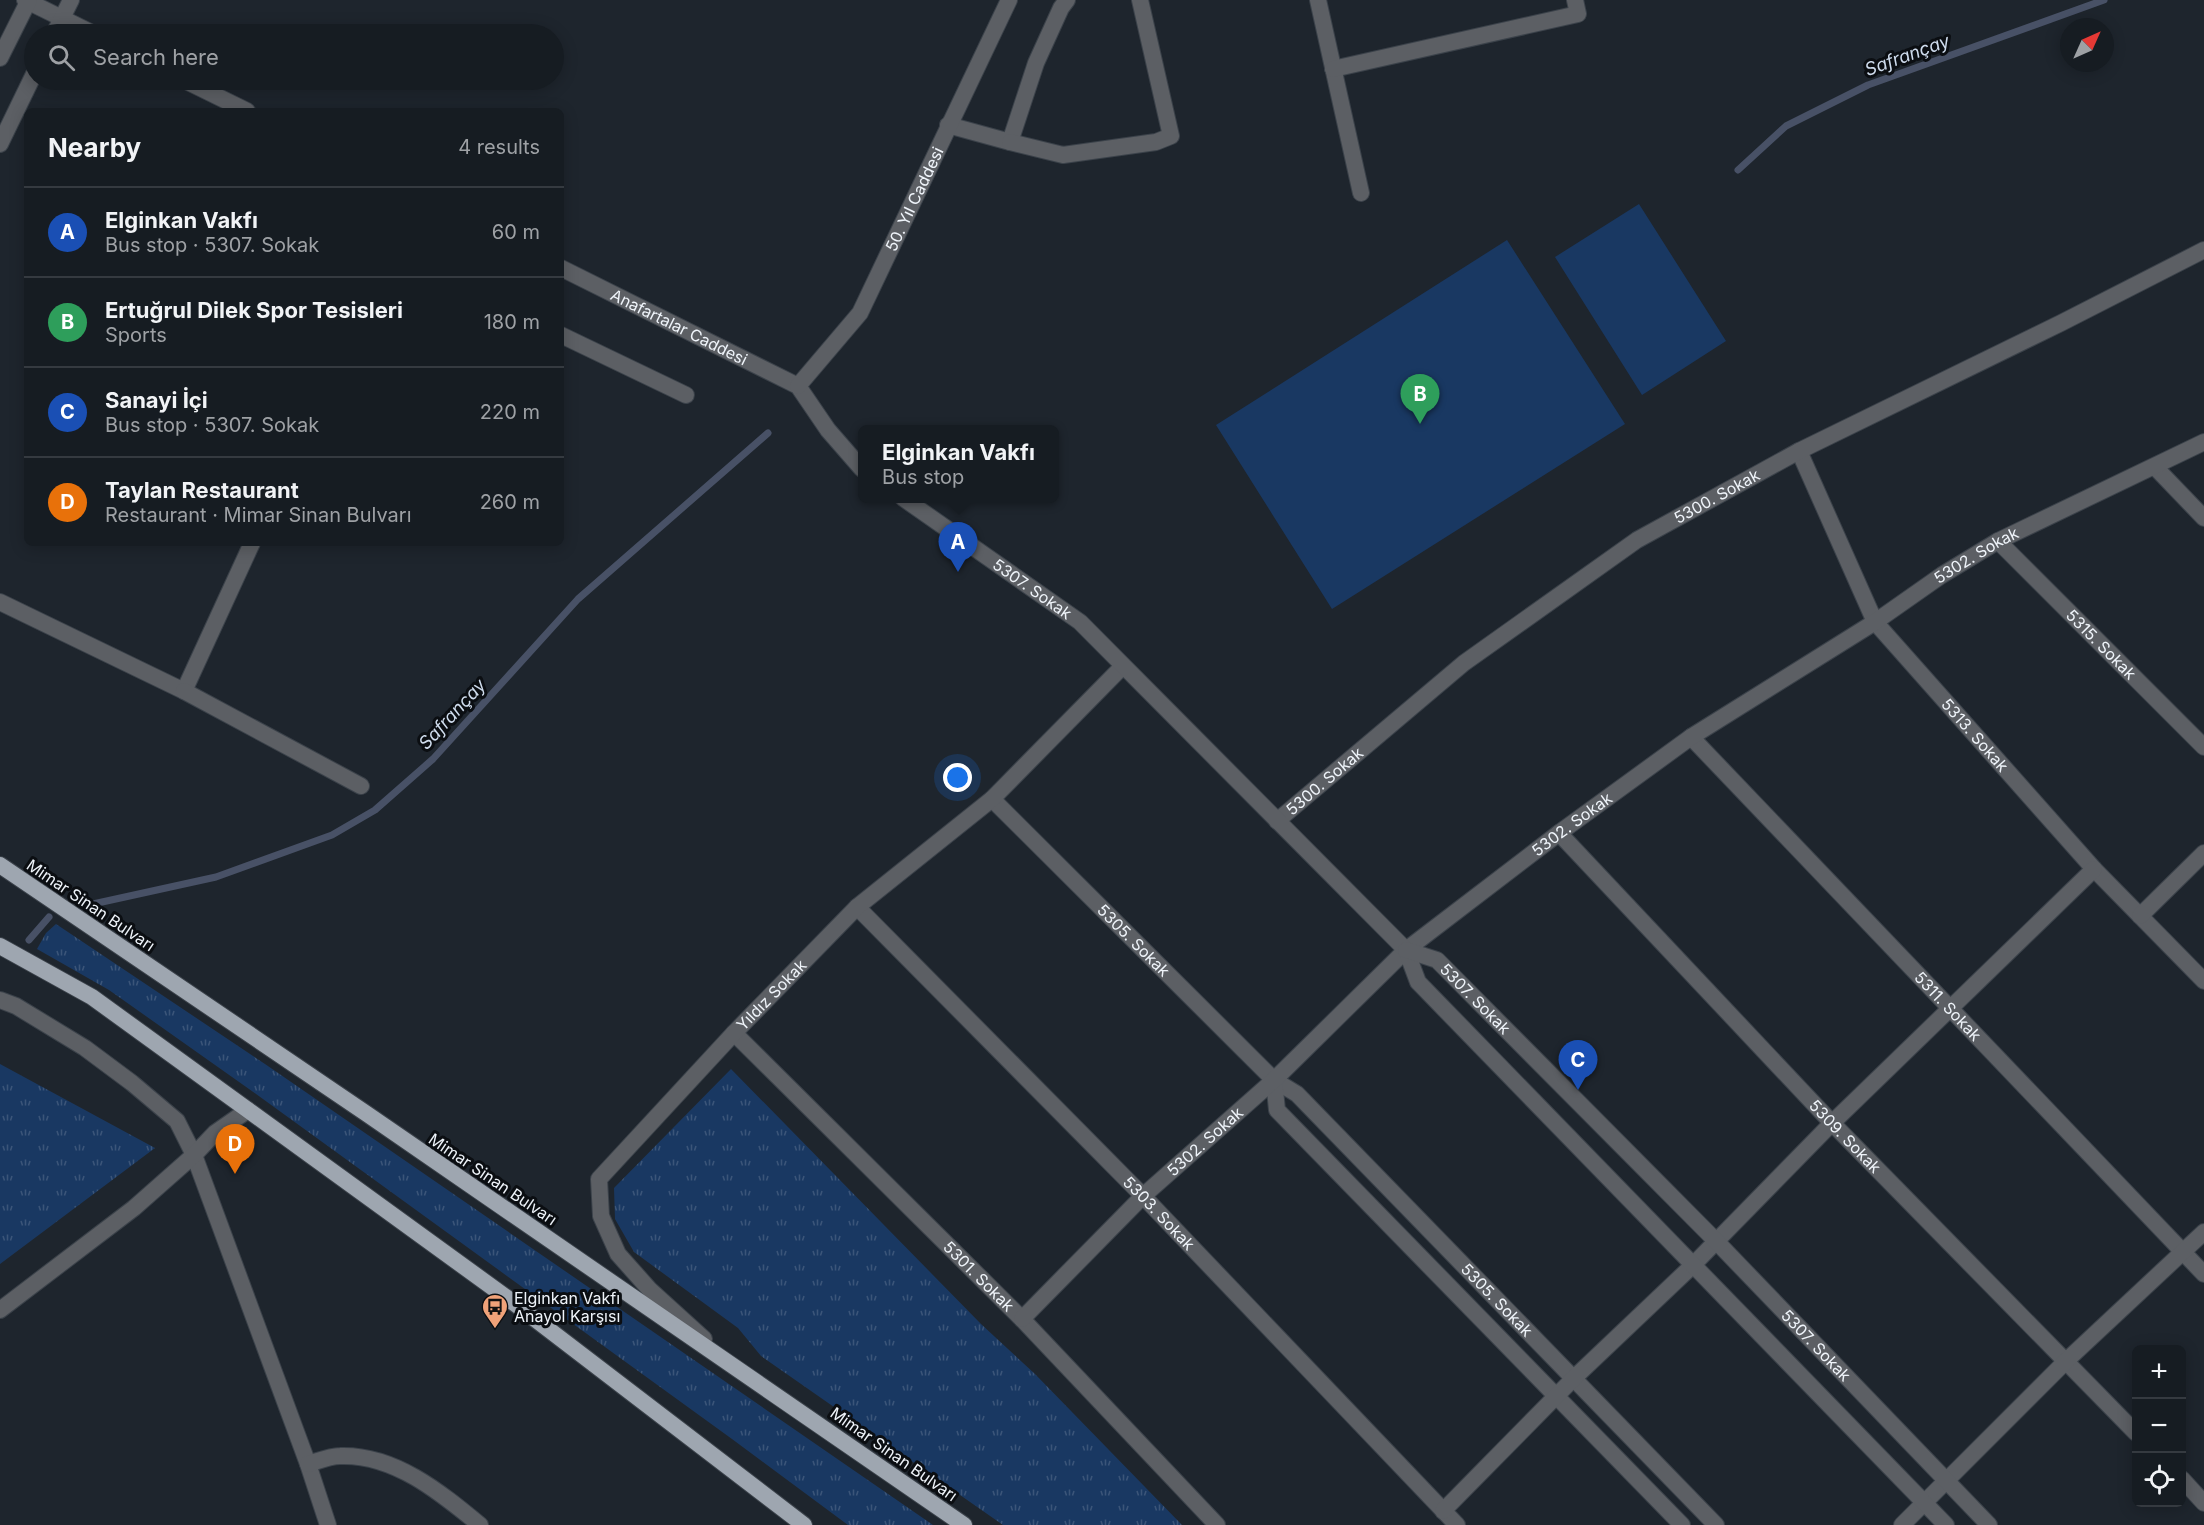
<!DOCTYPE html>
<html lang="en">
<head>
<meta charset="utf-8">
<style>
  :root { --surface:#161c22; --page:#1f252a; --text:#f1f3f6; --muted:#9ea1a5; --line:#353a40; --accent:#f0a279 }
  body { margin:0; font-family:Inter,sans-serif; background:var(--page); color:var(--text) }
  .controls { position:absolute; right:18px; bottom:18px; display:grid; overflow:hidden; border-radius:9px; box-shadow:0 3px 15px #0003 }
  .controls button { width:54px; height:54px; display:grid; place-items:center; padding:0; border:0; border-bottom:2px solid var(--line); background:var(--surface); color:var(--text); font:30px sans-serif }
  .compass { position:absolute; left:2060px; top:18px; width:54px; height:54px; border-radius:50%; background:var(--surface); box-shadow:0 3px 15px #0003; rotate:45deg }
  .you { position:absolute; left:958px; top:778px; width:21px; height:21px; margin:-15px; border:4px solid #fff; border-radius:50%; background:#1a73e8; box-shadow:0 0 0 9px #1a73e833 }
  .badge { display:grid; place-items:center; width:39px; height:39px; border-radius:50%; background:var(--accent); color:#fff; font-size:20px; font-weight:700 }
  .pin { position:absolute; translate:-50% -50px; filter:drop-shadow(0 2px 3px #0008) }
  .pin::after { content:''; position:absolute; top:32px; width:21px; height:18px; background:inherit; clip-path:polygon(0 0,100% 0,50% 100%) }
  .popup { position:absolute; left:858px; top:425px; width:201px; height:78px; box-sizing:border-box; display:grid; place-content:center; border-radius:9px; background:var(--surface); filter:drop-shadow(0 2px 4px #0005); font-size:20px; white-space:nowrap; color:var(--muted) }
  .popup b { font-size:22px; color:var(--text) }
  .popup::after { content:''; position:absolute; left:50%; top:100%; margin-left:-12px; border:12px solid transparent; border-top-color:var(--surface) }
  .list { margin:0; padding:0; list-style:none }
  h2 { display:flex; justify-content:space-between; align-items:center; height:78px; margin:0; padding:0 24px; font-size:26px }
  h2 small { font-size:20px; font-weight:400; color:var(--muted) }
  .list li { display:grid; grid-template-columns:39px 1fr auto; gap:18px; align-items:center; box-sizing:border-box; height:90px; padding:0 24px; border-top:2px solid var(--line) }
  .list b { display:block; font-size:22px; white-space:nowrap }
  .list p { margin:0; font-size:20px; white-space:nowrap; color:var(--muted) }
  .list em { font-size:20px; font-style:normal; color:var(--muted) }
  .icon { flex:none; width:33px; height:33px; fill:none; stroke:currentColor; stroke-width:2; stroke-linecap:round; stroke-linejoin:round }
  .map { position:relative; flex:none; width:2204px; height:1525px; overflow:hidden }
  .search { position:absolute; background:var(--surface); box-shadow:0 3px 15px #0003; left:24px; top:24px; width:540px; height:66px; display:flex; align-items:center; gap:15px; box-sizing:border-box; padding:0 21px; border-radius:33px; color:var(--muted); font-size:22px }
  .panel { position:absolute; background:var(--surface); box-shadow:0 3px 15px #0003; left:24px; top:108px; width:540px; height:438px; border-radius:9px }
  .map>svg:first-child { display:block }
  .grass { fill:url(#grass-tufts) }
  .garden { fill:#193862 }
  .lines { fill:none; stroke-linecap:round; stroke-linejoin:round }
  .stream { stroke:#485166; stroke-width:7 }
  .minor-casing { stroke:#3b424a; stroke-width:18 }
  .tertiary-casing { stroke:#3b424a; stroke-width:18 }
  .trunk-casing { stroke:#3b424a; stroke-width:18 }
  .minor { stroke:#5c5f64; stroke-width:16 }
  .tertiary { stroke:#5c5f64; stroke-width:16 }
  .trunk { stroke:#9ea6b0; stroke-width:16 }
  .labels { text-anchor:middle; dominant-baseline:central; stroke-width:6; stroke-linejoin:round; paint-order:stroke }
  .street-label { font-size:16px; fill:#eff4fa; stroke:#0b0e12 }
  .poi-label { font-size:16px; fill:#eff4fa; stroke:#0b0e12; text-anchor:start }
  .water-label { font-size:18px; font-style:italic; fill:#cfdced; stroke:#0b0e12 }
</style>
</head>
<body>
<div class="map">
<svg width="2204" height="1525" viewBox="0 0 2204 1525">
  <defs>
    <pattern id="grass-tufts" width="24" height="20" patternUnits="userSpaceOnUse" patternTransform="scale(1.5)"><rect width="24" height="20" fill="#193862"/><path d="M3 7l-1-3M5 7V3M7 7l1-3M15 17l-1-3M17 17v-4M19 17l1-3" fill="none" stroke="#3b5579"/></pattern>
  </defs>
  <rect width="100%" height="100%" fill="#1e252d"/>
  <path class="grass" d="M56 924 265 1064 933 1525H848L732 1439 249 1089 109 990 37 949 46 933Z
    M0 1064 155 1148 0 1264Z
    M731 1069 981 1324 1035 1374 1182 1525H1003L761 1356 738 1328 634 1252 615 1219 614 1188Z"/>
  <path class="garden" d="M1639 204 1726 341 1642 395 1555 257Z
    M1507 240 1625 424 1332 609 1216 425Z"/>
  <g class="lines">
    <path class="stream" d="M1738 170 1786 126 1868 85 2104 0
      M93 904 216 877 332 835 375 810 433 759 578 599 768 433
      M29 940 49 917"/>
    <defs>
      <g id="minor">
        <path d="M1318 0 1361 193"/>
        <path d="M1333 69 1578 14 1575 0"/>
        <path d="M948 125 1010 142 1036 63 1061 8 1067 0"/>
        <path d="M1010 142 1063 155 1156 142 1171 136 1140 0"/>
        <path d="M561 335 686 395"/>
        <path id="s1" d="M1799 451 1875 622 2094 869 2204 981"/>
        <path d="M2155 467 2204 518"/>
        <path id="s2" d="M1998 541 2204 747"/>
        <path d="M0 602 184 691 252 543"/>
        <path d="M184 691 361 786"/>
        <path id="s3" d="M1691 737 2204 1274"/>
        <path id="s4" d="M992 799 1274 1080 1297 1094 1716 1525"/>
        <path id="s5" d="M1277 821 1464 663 1637 540 1799 451 2061 323 2204 250"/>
        <path id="s6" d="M1559 833 1832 1123 2136 1433"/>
        <path id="s7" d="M857 907 1143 1196 1457 1525"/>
        <path d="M2140 916 2204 853"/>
        <path d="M0 1000 16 1006 85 1048 132 1083 177 1121 194 1155 308 1464 328 1525"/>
        <path id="s8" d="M734 1033 1022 1319 1217 1525"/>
        <path d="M1274 1080 1277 1110 1682 1525"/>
        <path d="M0 1310 134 1208 194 1155 215 1133 248 1110"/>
        <path id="s9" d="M1022 1319 1143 1196 1274 1080 1406 950 1559 833 1691 737 1875 622 1942 575 1998 541 2204 442"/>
        <path id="s10" d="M704 1339 650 1290 618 1254 601 1216 599 1179 734 1033 857 907 992 799 1123 666"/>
        <path d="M308 1464C318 1461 330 1456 340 1456 394 1454 440 1492 480 1525"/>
        <path d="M2182 1479 2204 1503"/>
        <path d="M1443 1511 1574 1378 1692 1266 1832 1123 2094 869"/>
        <path d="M1902 1525 2066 1361 2204 1232"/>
      </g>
      <g id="tertiary">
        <path d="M25 0 94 34"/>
        <path d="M54 34 71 0"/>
        <path d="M0 58 29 0"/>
        <path d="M184 80 247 111"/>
        <path d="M0 144 34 74"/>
        <path id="s11" d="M561 268 798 386 828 430 862 469"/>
        <path id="s12" d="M798 386 860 313 1009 0"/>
        <path id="s13" d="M903 498 1080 622 1406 950 1418 982 1946 1525"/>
        <path id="s14" d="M1406 950 1437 960 1716 1241 1989 1525"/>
      </g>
      <path id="trunk" d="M0 865 367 1114 964 1525
        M0 946 92 997 514 1303 804 1525"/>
    </defs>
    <use href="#minor" class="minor-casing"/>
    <use href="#tertiary" class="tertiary-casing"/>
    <use href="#trunk" class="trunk-casing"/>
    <use href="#minor" class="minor"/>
    <use href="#tertiary" class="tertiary"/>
    <use href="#trunk" class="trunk"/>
  </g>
  <defs>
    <symbol id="bus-pin" viewBox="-11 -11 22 30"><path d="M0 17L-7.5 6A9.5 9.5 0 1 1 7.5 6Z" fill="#f0a279" stroke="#0b0e12"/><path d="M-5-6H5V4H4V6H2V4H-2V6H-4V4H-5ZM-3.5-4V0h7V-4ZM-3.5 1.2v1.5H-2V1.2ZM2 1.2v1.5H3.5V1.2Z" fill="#111"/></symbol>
  </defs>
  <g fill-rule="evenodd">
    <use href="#bus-pin" x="480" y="1292" width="30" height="40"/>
  </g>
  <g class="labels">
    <g class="street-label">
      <text stroke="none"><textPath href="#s12" startOffset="222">50. Yıl Caddesi</textPath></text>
      <text stroke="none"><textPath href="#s11" startOffset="132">Anafartalar Caddesi</textPath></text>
      <text stroke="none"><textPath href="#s5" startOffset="548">5300. Sokak</textPath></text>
      <text stroke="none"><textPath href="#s9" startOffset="1227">5302. Sokak</textPath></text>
      <text stroke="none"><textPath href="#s13" startOffset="158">5307. Sokak</textPath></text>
      <text stroke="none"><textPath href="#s2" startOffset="146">5315. Sokak</textPath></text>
      <text stroke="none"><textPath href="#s1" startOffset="338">5313. Sokak</textPath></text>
      <text stroke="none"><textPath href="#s5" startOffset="62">5300. Sokak</textPath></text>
      <text stroke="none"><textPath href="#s9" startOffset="741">5302. Sokak</textPath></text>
      <text transform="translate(91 905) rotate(34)">Mimar Sinan Bulvarı</text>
      <text stroke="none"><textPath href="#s4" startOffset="200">5305. Sokak</textPath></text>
      <text stroke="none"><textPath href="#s10" startOffset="452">Yıldız Sokak</textPath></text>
      <text stroke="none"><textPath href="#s14" startOffset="87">5307. Sokak</textPath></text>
      <text stroke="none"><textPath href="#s3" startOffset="372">5311. Sokak</textPath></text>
      <text stroke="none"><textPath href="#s6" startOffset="417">5309. Sokak</textPath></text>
      <text stroke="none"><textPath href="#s9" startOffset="255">5302. Sokak</textPath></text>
      <text transform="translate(493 1179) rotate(34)">Mimar Sinan Bulvarı</text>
      <text stroke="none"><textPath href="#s7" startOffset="430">5303. Sokak</textPath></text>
      <text stroke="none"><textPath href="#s8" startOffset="345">5301. Sokak</textPath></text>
      <text stroke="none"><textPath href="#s4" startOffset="712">5305. Sokak</textPath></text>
      <text stroke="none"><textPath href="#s14" startOffset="573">5307. Sokak</textPath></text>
      <text transform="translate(894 1454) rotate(35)">Mimar Sinan Bulvarı</text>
    </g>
    <g class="poi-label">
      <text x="514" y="1298">Elginkan Vakfı<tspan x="514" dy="18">Anayol Karşısı</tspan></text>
    </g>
    <g class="water-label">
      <text transform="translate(1907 55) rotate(-20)">Safrançay</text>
      <text transform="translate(452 714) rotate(-47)">Safrançay</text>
    </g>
  </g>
</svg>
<div class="controls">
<button>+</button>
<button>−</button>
<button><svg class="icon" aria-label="locate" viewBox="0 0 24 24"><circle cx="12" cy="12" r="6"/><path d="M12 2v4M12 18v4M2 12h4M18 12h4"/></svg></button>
</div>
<svg class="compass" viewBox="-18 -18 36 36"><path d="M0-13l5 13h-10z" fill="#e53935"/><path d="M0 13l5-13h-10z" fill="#9ea1a5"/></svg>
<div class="you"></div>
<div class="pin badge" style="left:958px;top:572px;background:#1a4fb4">A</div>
<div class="popup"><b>Elginkan Vakfı</b>Bus stop</div>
<div class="pin badge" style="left:1420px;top:424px;background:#2e9e5b">B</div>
<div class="pin badge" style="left:1578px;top:1090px;background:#1a4fb4">C</div>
<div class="pin badge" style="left:235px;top:1174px;background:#e8710a">D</div>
<div class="search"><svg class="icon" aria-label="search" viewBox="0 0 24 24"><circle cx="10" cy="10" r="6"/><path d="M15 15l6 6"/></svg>Search here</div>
<section class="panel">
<h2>Nearby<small>4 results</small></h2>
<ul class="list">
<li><span class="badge" style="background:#1a4fb4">A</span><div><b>Elginkan Vakfı</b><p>Bus stop · 5307. Sokak</p></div><em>60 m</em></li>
<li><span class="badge" style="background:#2e9e5b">B</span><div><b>Ertuğrul Dilek Spor Tesisleri</b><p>Sports</p></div><em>180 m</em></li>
<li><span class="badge" style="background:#1a4fb4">C</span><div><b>Sanayi İçi</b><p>Bus stop · 5307. Sokak</p></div><em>220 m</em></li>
<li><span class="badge" style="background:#e8710a">D</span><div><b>Taylan Restaurant</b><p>Restaurant · Mimar Sinan Bulvarı</p></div><em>260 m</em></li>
</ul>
</section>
</div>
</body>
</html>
